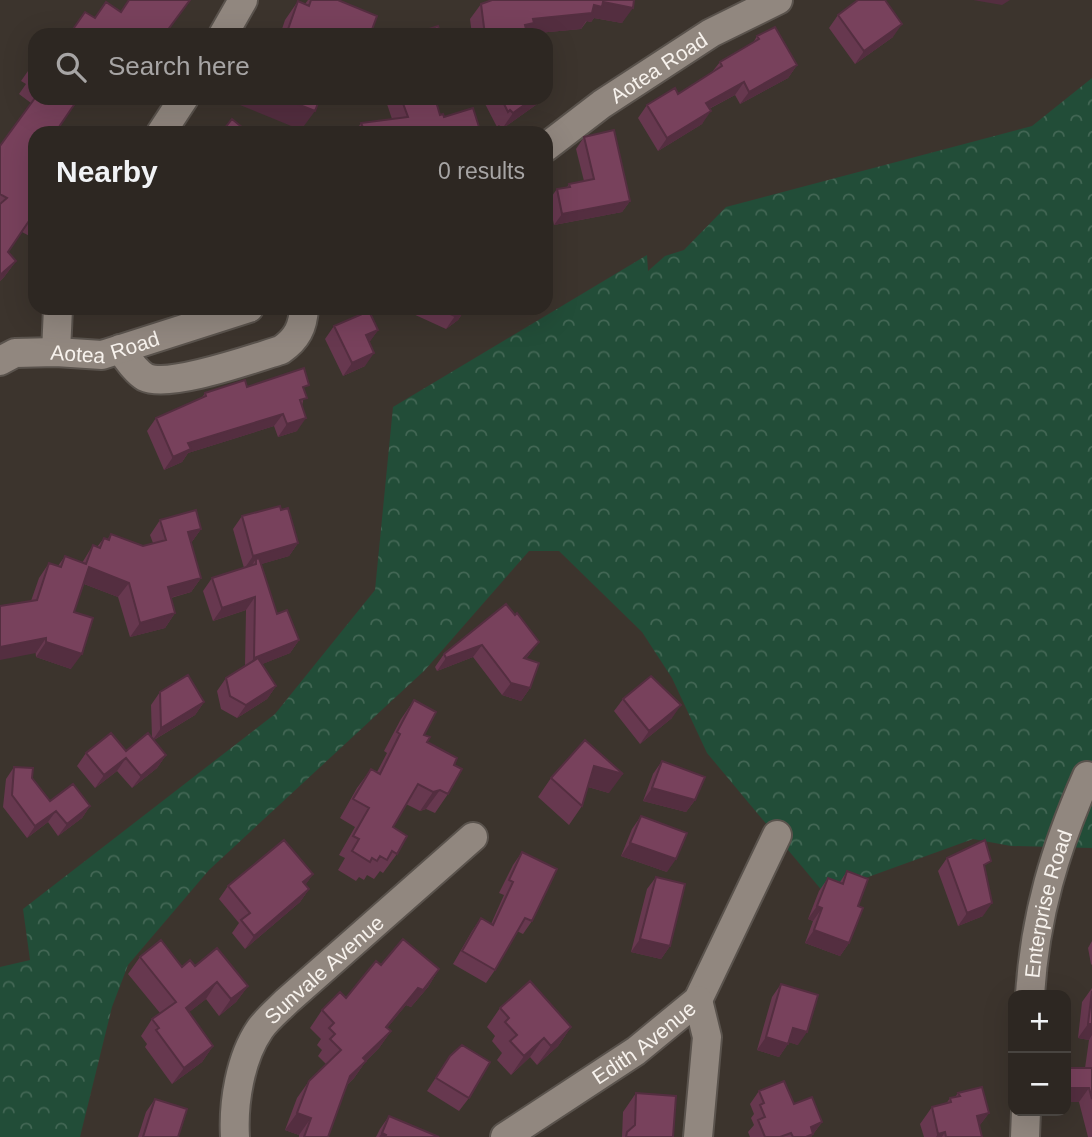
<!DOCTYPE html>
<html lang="en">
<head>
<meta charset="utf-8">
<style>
  :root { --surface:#2d2722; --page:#352f2a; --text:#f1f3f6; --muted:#a7a5a5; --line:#484440 }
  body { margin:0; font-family:Helvetica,sans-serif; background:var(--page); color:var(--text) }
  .controls { position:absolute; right:21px; bottom:21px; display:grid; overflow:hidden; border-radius:14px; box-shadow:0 7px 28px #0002 }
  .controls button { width:63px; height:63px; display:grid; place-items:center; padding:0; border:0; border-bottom:2px solid var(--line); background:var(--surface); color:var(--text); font:35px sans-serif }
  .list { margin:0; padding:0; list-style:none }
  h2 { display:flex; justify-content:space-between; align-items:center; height:91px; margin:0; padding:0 28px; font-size:30px }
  h2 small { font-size:23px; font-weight:400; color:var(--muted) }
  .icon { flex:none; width:38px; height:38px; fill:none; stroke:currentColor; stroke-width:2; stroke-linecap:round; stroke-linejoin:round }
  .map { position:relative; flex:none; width:1092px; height:1137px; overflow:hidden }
  .search { position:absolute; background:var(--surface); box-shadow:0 7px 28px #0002; left:28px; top:28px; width:525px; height:77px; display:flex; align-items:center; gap:18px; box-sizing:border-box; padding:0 24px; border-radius:21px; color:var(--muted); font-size:26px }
  .panel { position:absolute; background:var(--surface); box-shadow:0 7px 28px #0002; left:28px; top:126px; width:525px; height:189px; border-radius:21px }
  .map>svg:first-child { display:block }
  .forest { fill:url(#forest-crowns) }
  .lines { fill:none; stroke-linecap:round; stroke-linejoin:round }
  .minor-casing { stroke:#5a534d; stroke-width:32 }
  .minor { stroke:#91877f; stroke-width:28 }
  .wall { fill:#67384f }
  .shaded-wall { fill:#542e40 }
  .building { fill:#78415c; stroke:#542e40; stroke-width:2 }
  .labels { text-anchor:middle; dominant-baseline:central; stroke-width:7; stroke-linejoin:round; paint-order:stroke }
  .street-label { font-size:21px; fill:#f7f2ed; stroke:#201c19 }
</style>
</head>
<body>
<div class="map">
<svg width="1092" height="1137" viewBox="0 0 1092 1137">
  <defs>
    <pattern id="forest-crowns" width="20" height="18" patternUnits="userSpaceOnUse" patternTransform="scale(1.75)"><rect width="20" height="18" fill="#224d38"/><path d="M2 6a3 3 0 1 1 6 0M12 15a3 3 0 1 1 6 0" fill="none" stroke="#436755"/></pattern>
  </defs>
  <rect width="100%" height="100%" fill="#3c342d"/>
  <path class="forest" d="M1092 78V848L1011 846 973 839 824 893 707 753 672 678 642 632 559 551H529L425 670 209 870 128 965 112 1007 80 1137H0V967L30 960 23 909 275 714 375 590 393 407 647 255 648 271 665 256 684 250 726 207 1032 126Z"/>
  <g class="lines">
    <defs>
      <g id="minor">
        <path d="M223 35 243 0"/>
        <path d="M161 133 184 98"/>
        <path id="s1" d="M546 147 602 104 711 33 778 0"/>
        <path d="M120 349C127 358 135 371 145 377 169 389 254 358 281 350 297 339 303 327 304 308"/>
        <path d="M56 352 58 308"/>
        <path id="s2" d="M0 361 15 353 56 352 102 355 249 308"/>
        <path id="s3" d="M1030 995C1035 915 1055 849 1087 776"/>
        <path id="s4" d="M235 1137C233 1103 240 1058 260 1029 267 1019 278 1010 287 1001L473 837"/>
        <path id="s5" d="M505 1137 636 1051 698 1000 777 835"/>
        <path d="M698 1137 707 1037 698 1000"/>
        <path d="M1025 1137 1026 1111"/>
      </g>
    </defs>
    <use href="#minor" class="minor-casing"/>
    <use href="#minor" class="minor"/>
  </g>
  <path class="wall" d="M308 0H338L370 35H280L285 20 298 1 305 4Z
    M634 0 622 23 594 18 591 22 587 21 581 29 527 34 526 35H472L470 19 481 4Z
    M838 15 893 37 855 64 829 28Z
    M757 36 797 65 788 78 740 104 735 95 709 109 702 124 658 151 638 118 647 105 678 94 712 72 720 62 753 43Z
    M35 61V239L22 232 8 252 16 261 4 277 0 281V146L31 103 19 94 26 84 21 81Z
    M385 98H435L440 115 444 117 479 127 474 133H344L355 132 361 123 392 119Z
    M482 98H542L540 102 502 129 499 125 497 127Z
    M584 137 630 201 622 212 554 225 549 200 557 189 567 187 569 184 584 181 576 149Z
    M414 308H466L458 320 446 329 411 313Z
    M334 326 378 330 369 342 365 366 343 376 325 339Z
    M247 387 305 391 297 431 278 437 274 426 188 453 182 462 164 470 147 431 156 418 201 399 205 393Z
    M281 510 298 543 289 556 261 564 277 614 299 640 290 653 262 664 276 686 267 699 237 718 221 709 217 691 226 678 245 666 246 610 213 621 203 591 212 578 244 568 233 529 242 516Z
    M160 520 201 529 191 543 201 578 191 592 171 598 175 613 165 628 130 637 118 597 84 584 74 612 71 669 36 657 31 601 39 578 49 563 58 566 65 556 82 563 93 545 97 547 104 538 107 540 111 534 143 546 153 543 150 535Z
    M506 604 530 654 526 659 530 688 521 701 502 695 473 657 437 671 435 667 444 654Z
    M160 692 204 702 195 715 154 740 166 755 157 768 132 788 117 771 95 788 77 766 86 753 126 751 152 738 151 705Z
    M623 699 672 718 640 744 614 711Z
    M414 700 427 742 454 765 448 794 435 813 426 809 420 811 406 804 393 827 397 854 383 873 380 871 374 879 367 875 364 880 359 877 356 881 338 870 345 858 339 855 355 827 340 818 357 788 371 769 377 772 387 753 384 751 401 719Z
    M585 740 609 793 588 787 582 806 569 825 538 797 551 778Z
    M662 761 695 800 686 812 643 801 653 774Z
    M14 767 32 778 50 801 90 806 82 818 58 836 48 822 27 838 3 807 6 779Z
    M641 816 667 872 621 856 632 829Z
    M522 852 532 921 523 934 517 931 495 970 486 983 453 964 472 931 481 918 491 924 504 895 499 893 513 865Z
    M947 858 985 870 983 916 958 926 938 871Z
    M847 871 858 906 849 943 840 956 805 943 813 921 808 919 819 891 828 878 840 882Z
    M313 874 305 885 309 889 300 902 245 949 232 933 239 923 219 899 228 886Z
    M656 877 670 946 661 959 631 952 647 889Z
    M1092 941V965L1091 964 1088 948Z
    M140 957 182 967 195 966 248 986 236 1002 219 1016 206 999 189 1012 213 1046 202 1062 172 1084 145 1047 147 1044 141 1036 152 1019 160 1013 128 974Z
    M381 965 439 969 428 987 411 1007 406 1005 387 1028 391 1031 379 1048 366 1061 354 1078 347 1085 328 1137H299V1135L285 1130 297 1098 309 1081 326 1064 318 1056 322 1050 317 1045 321 1039 310 1028 322 1010 346 998Z
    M781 984 798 1045 789 1042 779 1057 757 1050 772 997Z
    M1092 988V1137H1088L1079 1102H1066V1071L1068 1068H1085L1089 1040 1078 1038 1082 1002Z
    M500 1008 571 1027 558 1046 537 1065 530 1057 511 1075 497 1060 502 1053 492 1041 495 1036 487 1027Z
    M450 1056 469 1098 459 1111 427 1091Z
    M759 1091 794 1104 822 1122 811 1137H750L748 1132 754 1125 751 1118 754 1114 750 1104Z
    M636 1093 673 1137H622L623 1112Z
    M958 1093 989 1113 979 1126 982 1137H924L920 1124 932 1107 946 1104 950 1098 955 1097Z
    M155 1099 178 1137H138L146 1112Z
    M389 1116 439 1137H376L380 1129Z"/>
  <path class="shaded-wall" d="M973 0H1010L1002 5Z
    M603 2 633 8 622 23 594 18 591 22 586 21 581 29 527 34 526 35H516L533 19 594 5Z
    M902 24 893 37 855 64 864 51Z
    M797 65 788 78 740 104 749 92Z
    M744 82 735 95 697 115 706 103Z
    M245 98H282L315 111 301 130 240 105Z
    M534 98H542L540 102 502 129 513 113Z
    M711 111 702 124 658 151 667 138Z
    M479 127 474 133H459Z
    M630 201 622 212 554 225 562 214Z
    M16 261 4 277 0 281V275Z
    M466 308 458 320 446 329 455 316Z
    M378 330 369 343 366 335Z
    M374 353 365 366 343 376 352 363Z
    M283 414 274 426 188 453 182 462 164 470 173 457 188 443Z
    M306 418 297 431 278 437 287 424Z
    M201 529 191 543 188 532Z
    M298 543 289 556 255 566 256 564V559L250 568 244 569 253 556Z
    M89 567 129 583 118 597 79 582Z
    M201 578 191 592 158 601 168 587Z
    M255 597 246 610 213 621 222 608Z
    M175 613 165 628 130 637 140 623Z
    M46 638 36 653 0 660V647Z
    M299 640 290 653 245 671 254 658Z
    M46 642 82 654 71 669 36 657Z
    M539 642 530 654 515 671 524 658Z
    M482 645 473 657 437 671 446 658Z
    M511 683 530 688 521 701 502 695Z
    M276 686 267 699 237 718 246 705Z
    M204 702 195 715 152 741 161 728Z
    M681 705 672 718 640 744 649 731Z
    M166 755 157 768 132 788 141 776Z
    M126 758 117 771 95 788 104 775Z
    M594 766 623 774 609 793 581 785Z
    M652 788 695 800 686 812 643 801Z
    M440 790 426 809 420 811 433 792Z
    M90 806 82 818 58 836 67 824Z
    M56 811 48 822 27 838 35 826Z
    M630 843 676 859 667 872 621 856Z
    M313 874 304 887 303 882Z
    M309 889 300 902 245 949 254 936Z
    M992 903 983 916 958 926 967 913Z
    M817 906 822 908 813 921 808 919Z
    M814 930 849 943 840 956 805 943Z
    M640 939 670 946 661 959 631 952Z
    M439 969 428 987 411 1007 406 1005 374 1044 386 1027 418 988Z
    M217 982 206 999 174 1024 186 1008Z
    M248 986 236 1002 219 1016 231 999Z
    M1088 1024H1092V1035L1089 1040 1078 1038Z
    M571 1027 558 1046 537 1065 551 1046Z
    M793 1028 807 1032 798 1045 784 1041Z
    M391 1031 379 1048 366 1061 354 1078 338 1093 363 1058Z
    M766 1037 788 1044 779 1057 757 1050Z
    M544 1038 530 1057 511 1075 524 1056Z
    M213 1046 202 1062 172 1084 184 1068Z
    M1068 1088H1089L1079 1102H1066V1092Z
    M297 1113 311 1118 299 1135 285 1130Z
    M989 1113 977 1129V1116Z
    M822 1122 811 1137H803L811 1127Z
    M945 1132 942 1137H936L938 1134Z
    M382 1133 386 1135 385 1137H379Z"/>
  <path class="building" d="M129 0H190L164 35H69L85 12 95 18 106 2 121 12Z
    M311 0H338L377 16 370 35 361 33V35H338L332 33 331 35H286L298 1 309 6Z
    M492 0H634L633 8 603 2 602 7 594 5 592 13 533 19 534 23 525 25 526 29 518 31 520 35H485L481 4Z
    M858 0H885L902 24 864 51 838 15Z
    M438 26 441 35H416L417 33Z
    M775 27 797 65 749 92 744 82 706 103 711 111 667 138 647 105 675 88 678 94 722 66 720 62 759 39 757 36Z
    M35 71V81L30 78Z
    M546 79 550 86 546 89Z
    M35 98 78 99 59 127 68 133H35V216L33 215 8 252 16 261 0 275V204L7 198 0 194V146Z
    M282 98H320L315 111Z
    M401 98H435L440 115 443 114 444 117 473 108 479 127 459 133H344L364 130 361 123 408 117Z
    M501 98H534L513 113 510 110 508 112Z
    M232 119 249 133H221Z
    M614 130 630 201 562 214 557 189 570 187 569 184 594 179 584 137Z
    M437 308H465L455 316Z
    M369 311 378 330 366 335 374 353 352 363 334 326Z
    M304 368 309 385 303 387 307 398 300 400 306 418 287 424 283 414 188 443 191 449 173 457 156 418 206 396 205 393 245 380 247 387Z
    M280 506 281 510 288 508 298 543 253 556 242 516Z
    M196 510 201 529 188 532 201 578 168 587 175 613 140 623 129 583 89 567 74 612 93 618 82 654 46 642V638L0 647V606L37 600 49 563 61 567 65 556 86 564 93 545 100 548 104 538 109 540 111 534 143 546 166 540 160 520Z
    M259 558 277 614 287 610 299 640 254 658 255 597 222 608 212 578 256 564V559Z
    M506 604 515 615 517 613 539 642 524 658 539 663 530 688 511 683 482 645 446 658 444 654Z
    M258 658 276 686 246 705 230 696 226 678Z
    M188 675 204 702 161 728 160 692Z
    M651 676 681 705 649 731 623 699Z
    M414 700 436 712 424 735 430 737 427 742 457 758 454 765 462 769 448 794 440 790 433 792 418 784 393 827 407 836 397 854 392 851 387 860 380 856 377 861 372 858 370 862 352 851 359 839 353 836 369 808 353 799 371 769 380 774 400 734 397 732Z
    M111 733 126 751 148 733 166 755 141 776 126 758 104 775 86 753Z
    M585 740 623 774 594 766 582 806 551 778Z
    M662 761 705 777 695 800 652 788Z
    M14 767 33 768 32 778 50 801 73 784 90 806 67 824 56 811 35 826 12 795Z
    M641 816 687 833 676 859 630 843Z
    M284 840 313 874 303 882 309 889 254 936 241 920 250 913 228 886Z
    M985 840 991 861 984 865 992 903 967 913 947 858Z
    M522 852 557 869 532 921 525 918 495 970 462 951 481 918 493 925 513 882 509 880Z
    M847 871 868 879 858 906 863 908 849 943 814 930 822 908 817 906 828 878 843 884Z
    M656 877 685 884 670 946 640 939Z
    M403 939 439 969 423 990 418 988 386 1027 391 1031 363 1058 366 1061 350 1076 328 1137H304L311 1118 297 1113 309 1081 341 1050 330 1039 335 1034 329 1028 334 1023 322 1010 340 992 346 998 376 961 381 965Z
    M161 940 182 967 190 960 195 966 217 948 248 986 231 999 217 982 186 1008 213 1046 184 1068 156 1030 159 1028 152 1019 176 1002 140 957Z
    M530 981 571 1027 551 1046 544 1038 524 1056 510 1041 517 1035 505 1022 509 1018 500 1008Z
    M781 984 818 995 807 1032 793 1028 788 1044 766 1037Z
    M1092 991V1024H1088Z
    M462 1045 490 1062 469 1098 436 1078 450 1056Z
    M1068 1068H1092V1099L1089 1088H1068Z
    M784 1081 794 1104 812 1097 822 1122 811 1127 813 1134 806 1137H793L791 1133 780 1137H765L758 1120 765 1117 760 1105 764 1103 759 1091Z
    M982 1087 989 1113 977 1116 982 1137H946L945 1132 938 1134 932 1107 951 1102 950 1098 960 1096 958 1093Z
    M636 1093 676 1096 673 1137H626L627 1132 635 1125Z
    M155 1099 187 1109 178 1137H143Z
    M389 1116 439 1137H385L386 1135 382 1133Z"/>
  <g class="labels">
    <g class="street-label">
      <text stroke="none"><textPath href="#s1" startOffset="138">Aotea Road</textPath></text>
      <text stroke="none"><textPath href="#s2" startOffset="108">Aotea Road</textPath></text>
      <text stroke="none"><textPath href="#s3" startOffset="93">Enterprise Road</textPath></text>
      <text stroke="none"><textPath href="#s4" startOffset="200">Sunvale Avenue</textPath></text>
      <text stroke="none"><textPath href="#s5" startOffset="168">Edith Avenue</textPath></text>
    </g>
  </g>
</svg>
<div class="controls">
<button>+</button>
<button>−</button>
</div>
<div class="search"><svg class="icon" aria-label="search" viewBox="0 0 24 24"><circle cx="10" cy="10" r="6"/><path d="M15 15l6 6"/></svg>Search here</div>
<section class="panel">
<h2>Nearby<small>0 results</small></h2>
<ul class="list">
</ul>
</section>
</div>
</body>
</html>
